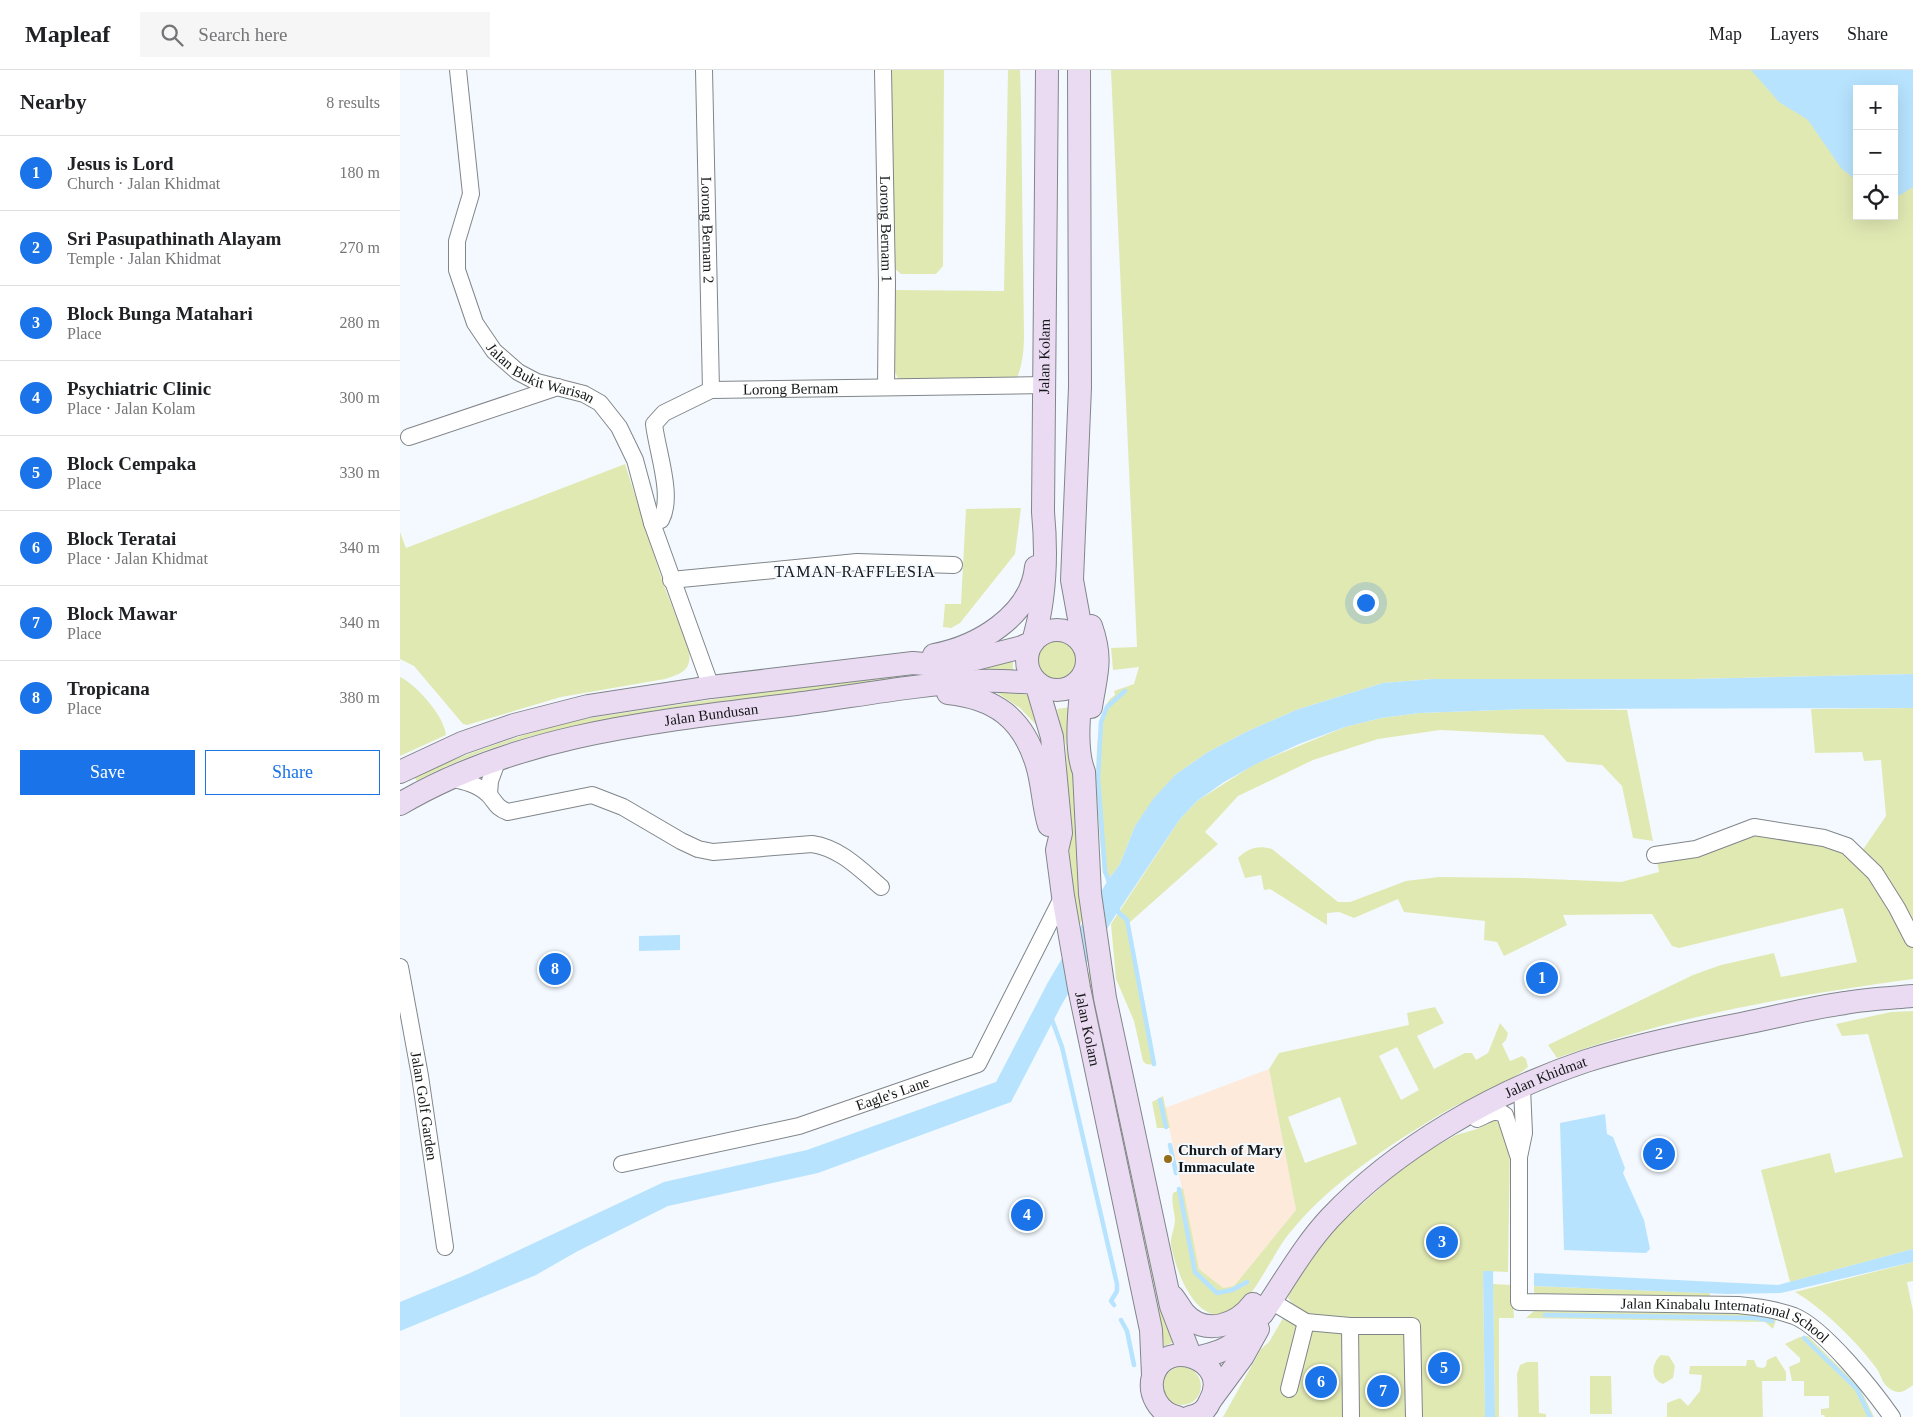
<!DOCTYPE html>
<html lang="en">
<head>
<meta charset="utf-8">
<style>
  :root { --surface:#fff; --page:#f6f6f6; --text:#202124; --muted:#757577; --line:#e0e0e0; --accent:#1a73e8 }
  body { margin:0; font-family:"Times New Roman",serif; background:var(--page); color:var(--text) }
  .controls { position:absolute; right:15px; top:15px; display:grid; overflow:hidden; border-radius:0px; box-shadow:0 5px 20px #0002 }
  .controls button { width:45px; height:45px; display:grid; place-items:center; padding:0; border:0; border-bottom:1px solid var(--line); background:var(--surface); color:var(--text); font:25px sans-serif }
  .you { position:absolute; left:965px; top:532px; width:18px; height:18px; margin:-12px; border:4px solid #fff; border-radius:50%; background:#1a73e8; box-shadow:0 0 0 8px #1a73e833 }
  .badge { display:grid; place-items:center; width:32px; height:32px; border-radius:50%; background:var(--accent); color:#fff; font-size:16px; font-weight:700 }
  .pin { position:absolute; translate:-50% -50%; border:2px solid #fff; box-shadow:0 1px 5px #0006 }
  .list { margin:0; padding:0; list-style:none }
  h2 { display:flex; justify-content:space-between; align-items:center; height:65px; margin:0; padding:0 20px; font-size:21px }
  h2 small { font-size:16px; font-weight:400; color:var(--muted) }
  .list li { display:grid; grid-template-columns:32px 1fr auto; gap:15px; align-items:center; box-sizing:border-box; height:75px; padding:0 20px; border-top:1px solid var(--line) }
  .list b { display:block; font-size:19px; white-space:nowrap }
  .list p { margin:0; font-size:16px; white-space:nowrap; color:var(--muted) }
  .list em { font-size:16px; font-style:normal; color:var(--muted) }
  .actions { display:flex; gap:10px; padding:15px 20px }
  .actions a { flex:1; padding:11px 0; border:1px solid var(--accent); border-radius:0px; text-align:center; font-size:18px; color:var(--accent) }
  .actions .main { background:var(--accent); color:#fff }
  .icon { flex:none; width:28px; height:28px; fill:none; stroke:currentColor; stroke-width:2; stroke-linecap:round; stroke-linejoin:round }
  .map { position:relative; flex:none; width:1513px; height:1347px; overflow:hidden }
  header { display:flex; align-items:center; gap:30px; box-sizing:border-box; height:70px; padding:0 25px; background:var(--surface); border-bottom:1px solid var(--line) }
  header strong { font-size:24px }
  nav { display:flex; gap:28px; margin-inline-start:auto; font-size:18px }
  .search { width:350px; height:45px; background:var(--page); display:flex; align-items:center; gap:12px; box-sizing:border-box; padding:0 18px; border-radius:0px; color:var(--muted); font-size:19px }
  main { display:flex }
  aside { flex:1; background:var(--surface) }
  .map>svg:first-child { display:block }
  .commercial { fill:#feeadb }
  .green { fill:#e1e9b3; fill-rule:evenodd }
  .water { fill:#b7e3fe }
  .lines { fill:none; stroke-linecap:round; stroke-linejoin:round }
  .stream { stroke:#b7e3fe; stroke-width:4.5 }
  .street-casing { stroke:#80868a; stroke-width:18 }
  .secondary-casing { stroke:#80868a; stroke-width:24 }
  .street { stroke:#fff; stroke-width:16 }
  .secondary { stroke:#eadbf2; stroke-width:22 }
  .poi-dot { fill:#966d19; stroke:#f3f9fe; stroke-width:2 }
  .labels { text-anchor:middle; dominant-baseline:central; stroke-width:4; stroke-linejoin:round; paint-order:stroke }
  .street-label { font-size:15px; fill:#141617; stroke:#f3f9fe }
  .poi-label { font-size:15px; font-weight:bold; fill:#141617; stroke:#f3f9fe; text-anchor:start }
  .neighbourhood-label { font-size:16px; letter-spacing:1px; fill:#141617; stroke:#f3f9fe }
</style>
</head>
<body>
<header>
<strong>Mapleaf</strong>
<div class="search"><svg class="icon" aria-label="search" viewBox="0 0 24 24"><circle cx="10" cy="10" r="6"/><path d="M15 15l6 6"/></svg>Search here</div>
<nav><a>Map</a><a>Layers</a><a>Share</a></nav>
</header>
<main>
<aside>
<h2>Nearby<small>8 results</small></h2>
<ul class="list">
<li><span class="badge">1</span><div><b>Jesus is Lord</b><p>Church · Jalan Khidmat</p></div><em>180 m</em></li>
<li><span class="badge">2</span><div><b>Sri Pasupathinath Alayam</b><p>Temple · Jalan Khidmat</p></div><em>270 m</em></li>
<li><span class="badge">3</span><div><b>Block Bunga Matahari</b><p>Place</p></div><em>280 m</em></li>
<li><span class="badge">4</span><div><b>Psychiatric Clinic</b><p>Place · Jalan Kolam</p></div><em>300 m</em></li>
<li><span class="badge">5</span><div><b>Block Cempaka</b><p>Place</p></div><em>330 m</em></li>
<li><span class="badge">6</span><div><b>Block Teratai</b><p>Place · Jalan Khidmat</p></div><em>340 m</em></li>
<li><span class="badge">7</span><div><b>Block Mawar</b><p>Place</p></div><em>340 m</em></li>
<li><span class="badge">8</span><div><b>Tropicana</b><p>Place</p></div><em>380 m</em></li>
</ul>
<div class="actions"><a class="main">Save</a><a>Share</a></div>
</aside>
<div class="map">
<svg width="1513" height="1347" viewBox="0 0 1513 1347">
  <rect width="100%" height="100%" fill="#f3f9fe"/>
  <path class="commercial" d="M869 999 896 1140 834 1216 823 1219 799 1199 765 1038Z"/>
  <path class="green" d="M491 0H544L543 196 536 204H501L494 198Z
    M608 0H620L621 32 624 264C624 284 622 299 613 317L500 313 494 300 492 220 604 221Z
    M711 0H1513V604L1290 609H1033L983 613 896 640 848 661 808 682 775 705 735 756 720 794 708 810 703 803C701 769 684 642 715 625L714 621 734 614 739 597 713 600 711 578 737 577ZM1457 19H1494V146H1457Z
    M225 394 263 513 289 579C292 600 283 603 265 609L161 627 67 655 63 654 14 596 0 589V462L6 478Z
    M621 438 615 484 560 553 551 558 543 557 545 534H561L566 439Z
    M634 589a23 23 0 1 1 46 0a23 23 0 1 1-46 0Z
    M613 584V604C506 611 400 622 293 637 194 651 106 663 17 711L14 707C69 682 124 663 183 649Z
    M0 607C16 614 45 647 46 665L0 686Z
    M596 622 631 625 641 660 620 638Z
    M677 636 684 846 678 859 670 806 666 676 657 639Z
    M1513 638V856L1462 781 1486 746 1481 690 1464 691 1462 682 1415 683 1411 639Z
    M1128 639 1227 640 1253 771 1233 768 1222 716 1202 695 1167 692 1143 665 1040 660 978 669 913 690 838 726 805 762 818 774 729 853 756 995 746 994 743 991 734 951 716 909 711 854 780 749 797 731 855 694 945 657 981 648 1020 643Z
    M1354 764C1383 768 1417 770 1445 782 1464 790 1508 857 1513 878 1513 887 1513 900 1513 909 1389 926 1275 946 1157 988L1148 975 1293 905 1321 895 1374 883 1381 907 1457 892 1443 838 1279 878 1272 876 1252 844 1163 845 1167 855 1104 886 1097 872 1084 870 1085 851 1004 842 998 829 954 848 939 842 927 843V855L870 819 864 820 861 805 845 808 838 788C848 778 858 775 872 779L938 832H950L1006 811 1039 807 1124 808 1221 812 1259 802 1257 792Z
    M692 901 776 1271 764 1276 758 1233 685 904Z
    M1035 937 1044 953 1017 966 1034 999 1065 983H1072L1076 990 1088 983 1100 953 1108 963 1106 970 1102 974 1110 991 1122 986 1126 989 1128 997C1108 1014 1073 1026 1048 1040 1002 1067 952 1099 913 1137 905 1145 896 1155 888 1165 874 1182 850 1236 830 1243 795 1256 776 1201 771 1175 770 1167 775 1158 775 1149 774 1140 771 1132 773 1123L783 1118 799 1199 823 1218 834 1216 896 1140 869 999 879 983 1009 955 1007 943ZM997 977 1019 1020 1001 1030 979 986ZM940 1027 957 1074 905 1093 888 1047Z
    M1513 941V1179L1390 1212 1361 1100 1430 1083 1435 1103 1503 1087 1468 964 1442 966 1436 954 1491 942Z
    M763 1026 770 1058H757L752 1032Z
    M1100 1048 1110 1074 1108 1202 1083 1201 1085 1347H823L861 1279 869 1272 892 1233 888 1228 889 1224 927 1165 997 1103 1022 1084 1056 1065 1077 1059Z
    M1513 1192V1211L1507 1212 1513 1241V1315C1506 1320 1501 1325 1492 1320 1482 1315 1482 1307 1477 1299 1458 1273 1423 1238 1395 1222Z
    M1093 1214 1112 1215 1114 1248H1099V1347H1095Z
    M1134 1216 1310 1223V1228L1137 1226 1134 1222Z
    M1134 1241 1365 1244 1377 1247 1373 1259 1365 1252 1126 1248Z
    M1408 1266 1460 1318 1474 1347H1425L1424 1345H1421V1339L1429 1338V1326H1404V1311H1392L1389 1297 1400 1292V1288L1385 1274 1400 1267Z
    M1261 1285 1269 1286 1275 1296 1273 1308 1263 1314C1250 1310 1251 1293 1261 1285Z
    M1376 1286 1386 1302V1311H1362L1363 1347H1267V1333L1280 1328 1288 1336 1300 1321 1302 1305 1289 1304 1290 1296H1346L1347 1290H1354L1357 1297 1363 1298 1366 1296 1367 1290Z
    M1127 1292H1138L1139 1343 1146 1344V1347H1118L1117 1304 1120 1295Z
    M763 1316a19 19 0 1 1 38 0a19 19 0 1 1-38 0Z
    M1190 1306H1211L1212 1344H1190Z"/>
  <path class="water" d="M1351 0H1513V117L1500 125H1494V19H1457V111L1441 98 1408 50 1379 32Z
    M1513 604V638L1128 639 1020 643 981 648 945 657 899 674 856 694 824 712 797 731 780 749 713 849 662 934 611 1032 418 1103 268 1136 176 1182 136 1205 0 1261V1232L68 1204 264 1112 407 1080 596 1012 647 914 708 810 720 794 735 756 753 729 775 705 808 682 848 661 896 640 983 613 1033 609H1290Z
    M280 865V880L239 881V866Z
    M1205 1044 1207 1064 1213 1067 1225 1098 1223 1103 1244 1150 1250 1179 1246 1183 1164 1180 1160 1053Z
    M1513 1179V1192L1381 1223 1327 1224 1134 1216V1203L1378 1215Z
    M1083 1201H1093L1095 1347H1085Z"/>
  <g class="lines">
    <path class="stream" d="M710 815 705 801 698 709 701 652 707 637 725 621
      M717 836 718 842 727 850 754 994
      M651 947 662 977 717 1214V1221L711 1231 714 1235
      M760 1030 766 1057
      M770 1075 776 1103
      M779 1119 795 1202 817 1223 832 1220 847 1212
      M1145 1245 1356 1248 1372 1251
      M721 1250 727 1261 734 1295
      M1404 1268 1457 1319 1470 1347"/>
    <defs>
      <g id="street">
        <path id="s1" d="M58 0 71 124 57 171V200L75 253 94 281 118 302 137 312 184 324 200 333 219 357 235 390 252 453 311 617"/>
        <path id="s2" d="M304 0 311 320"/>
        <path id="s3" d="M483 0 487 213 486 317"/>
        <path d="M9 367 158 317"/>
        <path id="s4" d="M252 453 261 450C274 426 257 381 254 354L264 343 311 320 645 315"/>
        <path d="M271 510 457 492 554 495"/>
        <path d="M50 708C63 711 77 714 88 724 96 732 95 737 108 742L192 725 223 737 281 771 298 779 313 782 412 774C440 778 460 799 481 817"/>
        <path d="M89 724 90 711 98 689"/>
        <path d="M1255 785 1296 779 1354 757 1424 768 1447 776 1475 803 1497 838 1513 869"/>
        <path id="s5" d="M0 897 20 1006 45 1177"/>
        <path id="s6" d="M1122 1018 1124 1063 1119 1087V1232L1338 1235C1357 1237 1375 1239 1394 1246 1424 1258 1473 1320 1492 1347"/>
        <path d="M1077 1049C1087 1045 1095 1038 1105 1045L1118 1085"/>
        <path id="s7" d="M222 1094 399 1056 578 994 663 826"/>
        <path d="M871 1231 906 1252 950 1256H1012L1014 1347"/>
        <path d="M950 1256 951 1347"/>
        <path d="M889 1319 906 1252"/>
      </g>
      <g id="secondary">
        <path d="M679 0 680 317 672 510 684 576"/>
        <path d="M691 556C703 590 696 604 691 637"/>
        <circle cx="657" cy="590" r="30"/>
        <path d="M534 585C577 577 631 546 636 497"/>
        <path d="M682 609C680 636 674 677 684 702L690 824 705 928 771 1236 790 1285"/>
        <path d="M548 623C595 628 623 648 637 695 643 715 643 736 649 755"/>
        <path id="s8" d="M0 702 62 673 114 655 188 636 311 617 513 593 548 596 622 577 633 572C645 531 647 484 643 442L647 0"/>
        <path id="s9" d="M0 734C120 663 260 651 396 634 456 626 518 614 579 611 598 610 617 612 636 613L652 667 661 763 657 780 663 826 679 918 751 1260 753 1305"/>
        <path d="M773 1227C777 1232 780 1238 784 1243 805 1267 837 1255 853 1234"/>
        <path id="s10" d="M796 1288C808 1285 824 1282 834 1273 844 1263 850 1252 862 1244 884 1212 903 1177 930 1148 997 1077 1094 1022 1186 991 1237 975 1289 964 1341 954 1376 947 1410 938 1445 933 1467 929 1490 928 1513 926"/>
        <path d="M812 1328 843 1286 858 1259"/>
        <path d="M777 1347C759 1343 748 1324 753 1306 765 1265 833 1290 810 1331 806 1341 800 1345 790 1347"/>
      </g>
    </defs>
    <use href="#street" class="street-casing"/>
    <use href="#secondary" class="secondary-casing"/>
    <use href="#street" class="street"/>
    <use href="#secondary" class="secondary"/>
  </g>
  <circle class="poi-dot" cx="768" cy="1089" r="5"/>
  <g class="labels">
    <g class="street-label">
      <text stroke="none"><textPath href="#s3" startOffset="159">Lorong Bernam 1</textPath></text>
      <text stroke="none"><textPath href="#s2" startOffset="160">Lorong Bernam 2</textPath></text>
      <text stroke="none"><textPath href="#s8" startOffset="938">Jalan Kolam</textPath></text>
      <text stroke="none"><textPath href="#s1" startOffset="345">Jalan Bukit Warisan</textPath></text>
      <text stroke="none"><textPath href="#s4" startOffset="254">Lorong Bernam</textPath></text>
      <text stroke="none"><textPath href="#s9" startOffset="326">Jalan Bundusan</textPath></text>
      <text stroke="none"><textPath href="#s9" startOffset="1005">Jalan Kolam</textPath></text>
      <text stroke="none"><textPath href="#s10" startOffset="459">Jalan Khidmat</textPath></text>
      <text stroke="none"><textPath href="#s7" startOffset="280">Eagle's Lane</textPath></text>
      <text stroke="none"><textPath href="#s5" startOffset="141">Jalan Golf Garden</textPath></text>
      <text stroke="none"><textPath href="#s6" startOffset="424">Jalan Kinabalu International School</textPath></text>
    </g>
    <g class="poi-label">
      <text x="778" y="1080">Church of Mary<tspan x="778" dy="17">Immaculate</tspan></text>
    </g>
    <g class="neighbourhood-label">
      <text x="455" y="501">TAMAN RAFFLESIA</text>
    </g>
  </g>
</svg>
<div class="controls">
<button>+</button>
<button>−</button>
<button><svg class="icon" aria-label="locate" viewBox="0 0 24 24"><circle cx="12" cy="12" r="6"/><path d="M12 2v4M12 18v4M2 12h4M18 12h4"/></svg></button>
</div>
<div class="you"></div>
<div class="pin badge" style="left:1142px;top:908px">1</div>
<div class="pin badge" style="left:1259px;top:1084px">2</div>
<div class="pin badge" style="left:1042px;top:1172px">3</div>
<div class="pin badge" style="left:627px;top:1145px">4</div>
<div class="pin badge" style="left:1044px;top:1298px">5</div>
<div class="pin badge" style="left:921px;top:1312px">6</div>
<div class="pin badge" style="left:983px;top:1321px">7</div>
<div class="pin badge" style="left:155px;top:899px">8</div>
</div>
</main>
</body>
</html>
